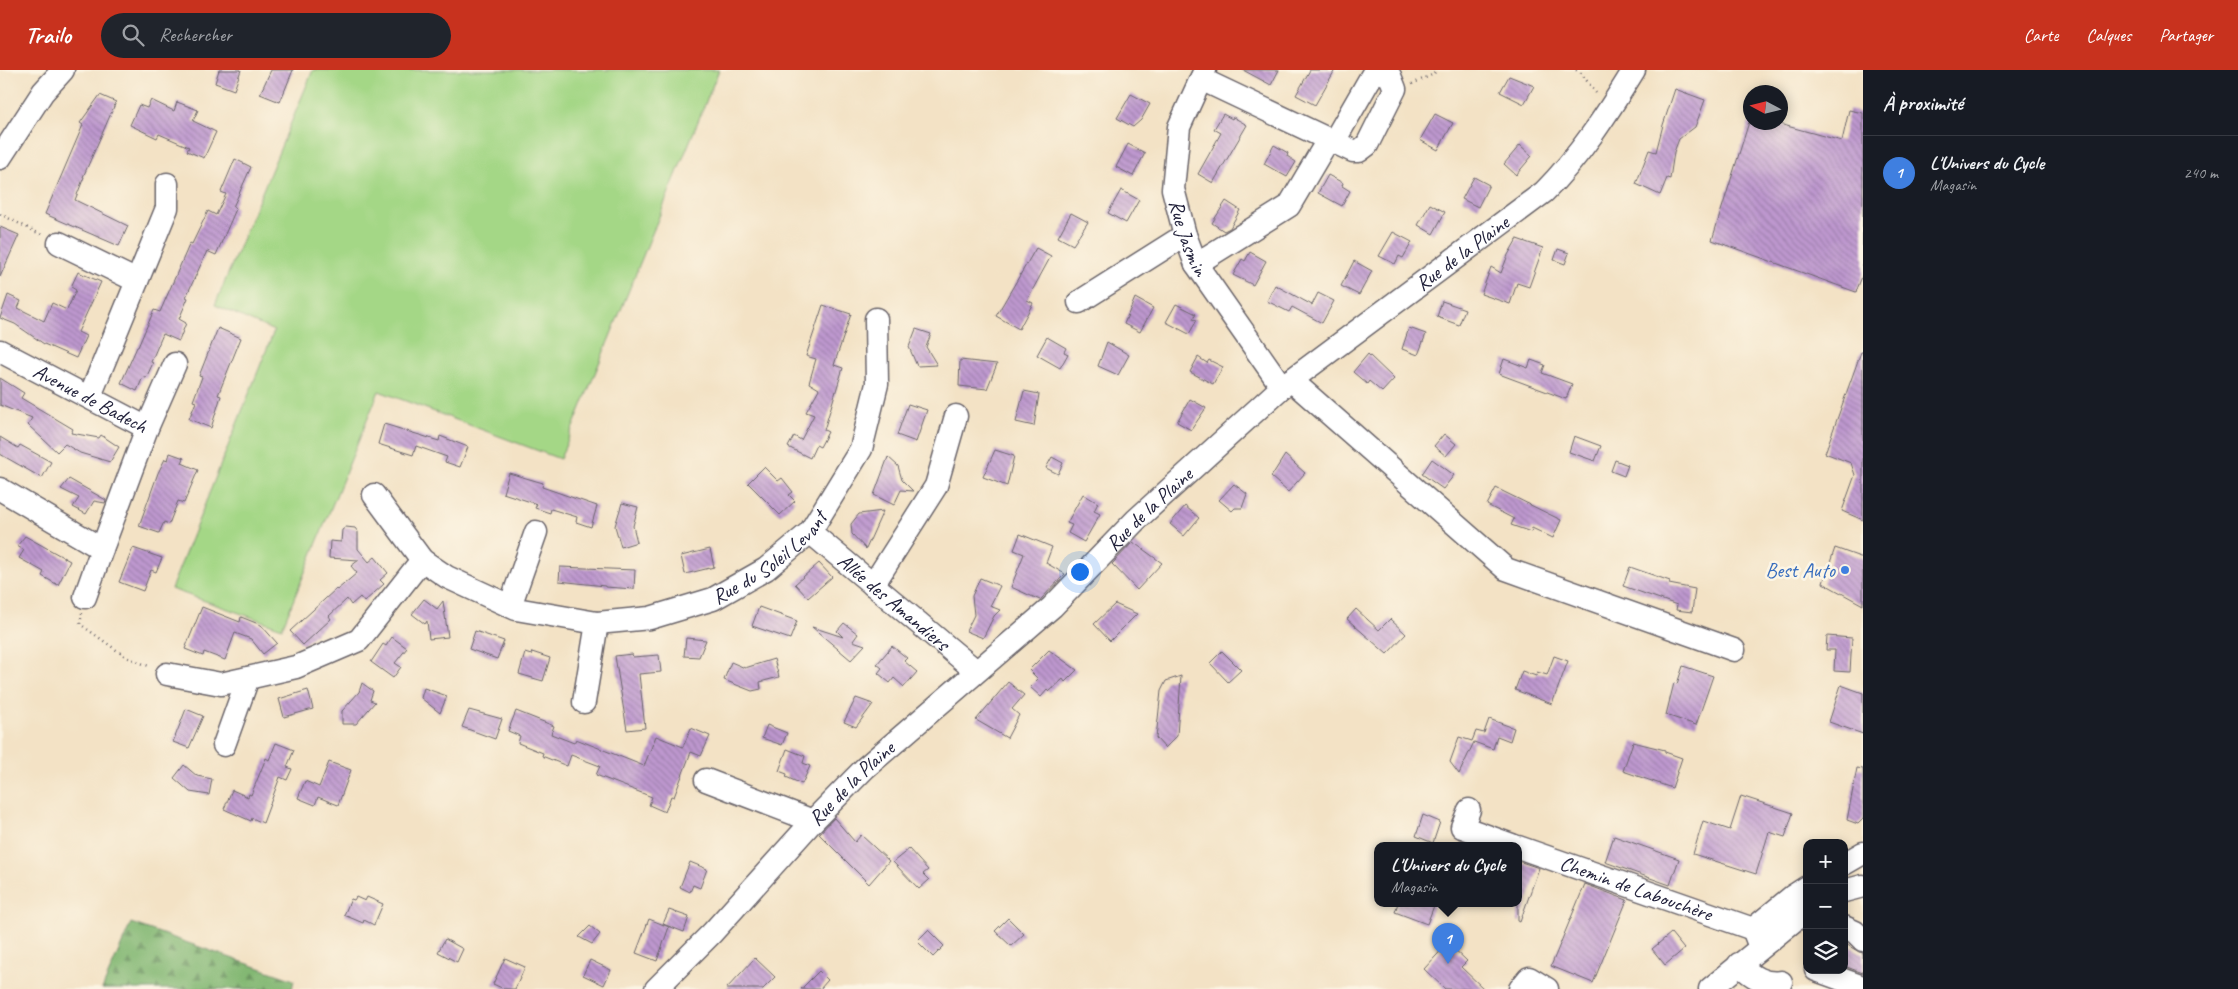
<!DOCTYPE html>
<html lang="fr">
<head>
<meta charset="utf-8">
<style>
  :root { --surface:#171b24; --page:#20242c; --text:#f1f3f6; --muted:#9ea1a6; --line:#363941; --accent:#c8321e }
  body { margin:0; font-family:Caveat,sans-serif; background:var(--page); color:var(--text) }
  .controls { position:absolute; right:15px; bottom:15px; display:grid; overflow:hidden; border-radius:10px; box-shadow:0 2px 12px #0003 }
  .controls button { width:45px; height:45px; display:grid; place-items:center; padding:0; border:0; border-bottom:1px solid var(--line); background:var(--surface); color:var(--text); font:25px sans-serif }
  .compass { position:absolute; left:1743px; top:15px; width:45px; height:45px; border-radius:50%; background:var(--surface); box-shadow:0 2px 12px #0003; rotate:277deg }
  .you { position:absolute; left:1079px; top:501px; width:18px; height:18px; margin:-12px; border:4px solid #fff; border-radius:50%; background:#1a73e8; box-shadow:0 0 0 8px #1a73e833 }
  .badge { display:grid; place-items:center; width:32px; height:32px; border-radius:50%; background:var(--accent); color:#fff; font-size:16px; font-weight:700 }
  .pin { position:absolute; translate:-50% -41px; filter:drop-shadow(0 1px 2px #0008) }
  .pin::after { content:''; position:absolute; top:26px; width:18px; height:15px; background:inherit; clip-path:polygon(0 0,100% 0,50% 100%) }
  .popup { position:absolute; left:1374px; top:772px; width:148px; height:65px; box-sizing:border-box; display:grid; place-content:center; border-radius:10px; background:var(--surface); filter:drop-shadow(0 1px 4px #0005); font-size:16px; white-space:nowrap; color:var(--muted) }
  .popup b { font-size:19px; color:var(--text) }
  .popup::after { content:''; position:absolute; left:50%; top:100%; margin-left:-10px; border:10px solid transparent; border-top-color:var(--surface) }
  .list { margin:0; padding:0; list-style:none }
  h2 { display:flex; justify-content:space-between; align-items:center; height:65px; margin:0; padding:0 20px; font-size:21px }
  h2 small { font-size:16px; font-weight:400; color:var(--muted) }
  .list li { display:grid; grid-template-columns:32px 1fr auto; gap:15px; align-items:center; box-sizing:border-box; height:75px; padding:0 20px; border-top:1px solid var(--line) }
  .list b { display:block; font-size:19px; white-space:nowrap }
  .list p { margin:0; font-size:16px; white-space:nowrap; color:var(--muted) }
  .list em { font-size:16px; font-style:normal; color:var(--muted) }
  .icon { flex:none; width:28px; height:28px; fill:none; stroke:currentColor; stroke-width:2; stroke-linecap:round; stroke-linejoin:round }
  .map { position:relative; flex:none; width:1863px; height:919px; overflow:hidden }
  header { display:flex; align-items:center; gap:30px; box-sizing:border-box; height:70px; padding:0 25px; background:var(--accent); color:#fff }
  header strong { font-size:24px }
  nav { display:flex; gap:28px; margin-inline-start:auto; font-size:18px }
  .search { width:350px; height:45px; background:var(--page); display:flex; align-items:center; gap:12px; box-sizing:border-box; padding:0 18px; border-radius:28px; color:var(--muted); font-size:19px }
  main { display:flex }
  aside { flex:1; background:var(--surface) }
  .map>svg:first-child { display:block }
  .grass { fill:#a4d786; stroke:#637c60 }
  .forest { fill:url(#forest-firs); stroke:#526d57 }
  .building { fill:url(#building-back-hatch) }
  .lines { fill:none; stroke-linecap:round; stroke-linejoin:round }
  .minor-casing { stroke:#6b656b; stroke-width:25 }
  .path { stroke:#6b656b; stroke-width:2.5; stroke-dasharray:1 4; stroke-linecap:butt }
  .minor { stroke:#fff; stroke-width:22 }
  .shop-dot { fill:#3f7fe0; stroke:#fcf5e5; stroke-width:2 }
  .labels { text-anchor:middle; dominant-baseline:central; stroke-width:5; stroke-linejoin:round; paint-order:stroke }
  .street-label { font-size:21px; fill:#22223b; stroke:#fcf5e5 }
  .shop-label { font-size:21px; fill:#366cbe; stroke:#fcf5e5; text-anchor:end }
</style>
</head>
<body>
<header>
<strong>Trailo</strong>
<div class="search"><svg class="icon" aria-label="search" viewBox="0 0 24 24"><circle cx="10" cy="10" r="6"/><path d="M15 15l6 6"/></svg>Rechercher</div>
<nav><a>Carte</a><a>Calques</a><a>Partager</a></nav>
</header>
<main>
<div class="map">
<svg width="1863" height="919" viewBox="0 0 1863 919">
  <defs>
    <pattern id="forest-firs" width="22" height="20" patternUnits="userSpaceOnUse" patternTransform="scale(1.25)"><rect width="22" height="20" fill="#83b873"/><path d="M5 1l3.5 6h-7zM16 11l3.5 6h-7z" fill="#6b9560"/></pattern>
    <pattern id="building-back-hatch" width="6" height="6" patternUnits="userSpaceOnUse" patternTransform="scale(1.25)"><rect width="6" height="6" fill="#be98cf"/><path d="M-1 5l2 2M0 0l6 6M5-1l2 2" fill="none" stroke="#9a7ca9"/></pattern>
  </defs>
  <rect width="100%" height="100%" fill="#fcf5e5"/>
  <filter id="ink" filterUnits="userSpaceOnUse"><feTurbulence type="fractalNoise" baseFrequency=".02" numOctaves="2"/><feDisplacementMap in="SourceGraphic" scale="10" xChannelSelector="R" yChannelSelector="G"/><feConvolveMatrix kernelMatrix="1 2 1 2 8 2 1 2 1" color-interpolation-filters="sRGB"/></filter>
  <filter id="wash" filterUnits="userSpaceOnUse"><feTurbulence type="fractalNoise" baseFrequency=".0096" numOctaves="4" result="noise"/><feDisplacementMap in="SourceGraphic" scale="20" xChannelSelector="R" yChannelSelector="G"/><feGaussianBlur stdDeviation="1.12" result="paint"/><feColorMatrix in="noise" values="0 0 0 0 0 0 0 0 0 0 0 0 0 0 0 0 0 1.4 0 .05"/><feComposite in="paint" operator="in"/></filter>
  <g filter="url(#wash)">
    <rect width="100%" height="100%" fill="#f3e2c5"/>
    <path class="grass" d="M313 0H719L560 389 379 321 282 558 171 519 274 261 215 235Z"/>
    <path class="forest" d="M131 853 294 910 292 919H102Z"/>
    <g id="blocks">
      <path class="building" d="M219 0H241L234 20 215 13Z
        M271 0H293L280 32 260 24Z
        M1243 0H1279L1271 15Z
        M1310 0H1335L1315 35 1296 25Z
        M1509 6 1534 16 1524 34 1500 22Z
        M1675 19 1705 30 1695 57 1679 69 1674 82 1670 109 1667 108 1660 125 1636 114 1649 80 1656 82 1663 55Z
        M1131 24 1150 34 1141 50 1133 57 1117 48Z
        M100 25 116 32 83 107H84L75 130 128 156 119 176 45 144 83 55 80 53Z
        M151 30 174 41 177 32 198 40 193 51 216 62 204 88 187 81 189 77 159 64 157 68 130 55 139 35 147 38Z
        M1849 40 1863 43V204L1856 222 1712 170 1749 52H1772L1842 71Z
        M1223 44 1232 49 1233 47 1247 55 1213 113 1198 104 1221 63 1214 59Z
        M1435 44 1453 53 1438 80 1420 70Z
        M1128 74 1145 83 1133 106 1116 97Z
        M1274 75 1288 83 1287 86 1296 92 1287 107 1264 94Z
        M1520 75 1532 86 1516 105 1504 94Z
        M235 89 251 97 233 137 236 139 216 185 207 181 186 227 188 228 179 249 186 253 179 271 163 264 151 292 153 293 146 308 143 307 137 321 121 313 137 277H138L154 240 160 242 190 173 192 174 208 141 216 145 226 124 221 122Z
        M1328 105 1343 113 1342 116 1350 121 1342 136 1318 123Z
        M1474 107 1489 115 1478 137 1462 129Z
        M1121 120 1139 130 1126 153 1108 143Z
        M1226 131 1240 140 1230 158 1224 161 1212 153Z
        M1430 134 1445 142 1433 164 1418 155Z
        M1071 143 1088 152 1073 175 1058 167Z
        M0 157 19 165 0 207Z
        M1393 162 1412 172 1403 188 1399 186 1395 194 1379 186Z
        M1517 169 1543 178 1529 217 1517 213 1510 234 1481 224 1491 197 1501 203 1508 185Z
        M1036 178 1051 186 1027 230 1033 233 1019 259 996 246Z
        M1558 179 1569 183 1565 194 1554 190Z
        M1250 182 1266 191 1253 215 1233 205 1242 189 1245 191Z
        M1354 191 1372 201 1359 225 1341 216Z
        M78 202 101 212 78 262 86 266 76 288 44 274 15 254 0 248 8 225 21 231 18 238 44 251 52 233 67 240 76 220 71 217Z
        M1275 215 1312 235 1318 223 1334 231 1322 253 1292 237 1289 242 1267 231Z
        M1135 228 1153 238 1140 262 1124 254Z
        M1442 231 1465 239 1459 255 1437 247Z
        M1176 234 1196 244 1193 249 1197 250 1189 264 1166 252Z
        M823 235 851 244 834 295 843 298 824 360 828 362 820 377 816 375 810 388 788 377 794 366 801 370 814 345 806 342 819 319 809 313 816 289 806 286Z
        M218 258 241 268 218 325 221 326 211 358 189 349 196 332 193 331 202 307 199 306Z
        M1409 258 1426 264 1418 285 1402 279Z
        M916 259 931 264 926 277 937 295 917 296 909 277Z
        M1047 267 1066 278 1064 282 1068 284 1060 298 1037 285Z
        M1107 272 1129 285 1118 305 1098 296Z
        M1861 282H1863V450L1842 441 1855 405 1851 393 1825 383Z
        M1368 284 1394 309 1382 322 1369 311 1367 314 1353 302Z
        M1198 287 1207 293 1209 290 1223 297 1213 314 1190 302Z
        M1504 289 1528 298 1531 290 1545 295 1542 303 1572 314 1566 329 1499 304Z
        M960 290 997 294 987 319 959 316Z
        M0 308 24 323 21 328 73 359 71 363 99 368 101 365 119 377 110 392 80 383 65 374 57 382 28 355 32 348 0 335Z
        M1024 321 1039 324 1034 356 1016 352Z
        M1190 329 1206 338 1191 360 1177 352Z
        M908 334 927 340 916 372 897 365Z
        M384 354 439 371 440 366 468 377 460 397 445 392 447 387 416 376 413 385 378 374Z
        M1444 364 1456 374 1446 386 1434 376Z
        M1574 366 1601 376 1595 391 1569 382Z
        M0 367 18 378 20 375 51 392 42 408 0 384Z
        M995 380 1014 386 1007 416 983 407Z
        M170 383 184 388 182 393 198 400 184 433 178 431 169 454 164 452 159 463 139 456 158 403 165 389 168 390Z
        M1285 385 1305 403 1288 422 1271 407Z
        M888 387 898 396 902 410 913 421 901 420 894 435 874 425Z
        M1052 387 1063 393 1058 404 1046 398Z
        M1432 389 1454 405 1443 419 1422 404Z
        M1615 390 1628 395 1624 406 1611 401Z
        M764 397 778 411 782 408 793 422 789 425 795 431 780 445 748 413Z
        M509 403 543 413 542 417 597 436 591 457 576 452 577 447 551 439 550 443 535 438 537 434 503 423Z
        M69 409 106 430 105 433 94 431 86 444 73 437 79 428 61 419Z
        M1234 414 1247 424 1242 438H1235L1232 441 1219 430Z
        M1496 418 1561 450 1553 468 1532 458 1531 462 1511 455 1514 449 1487 435Z
        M1083 424 1098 433 1094 441 1100 444 1084 472 1068 463 1072 455 1067 453Z
        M622 433 638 437 633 456 637 472 621 477 615 456Z
        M1185 436 1199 448 1184 466 1170 454Z
        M883 441 866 479 852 464 851 454 859 444Z
        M346 457 355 458 358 462V479L369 492 375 487 388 503 380 510 384 514 364 532 360 527 351 535 347 529 329 546 331 549 303 575 290 561 336 519 337 520 357 503 351 496 359 490 329 488 330 471 341 472 342 460Z
        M1020 464 1052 477 1046 493 1065 504 1040 530 1011 517 1024 484 1014 480Z
        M25 466 70 491 58 515 42 506 44 502 19 488 24 480 17 476Z
        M1133 472 1162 493 1137 520 1112 494Z
        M133 478 162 488 156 502 151 500 143 521 119 512Z
        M1835 478 1863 488V535L1823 513Z
        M710 479 714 497 685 504 681 486Z
        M819 493 832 507 808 528 795 514Z
        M560 497 635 500 634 519 605 517V516L559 511Z
        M1630 497 1670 511 1669 514 1695 519 1692 542 1676 540 1677 535 1623 516Z
        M980 508 1000 516 990 536 1000 540 994 546 983 568 966 561 974 545 972 526Z
        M424 529 437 539 443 531 448 567 429 569 427 551 425 554 412 544Z
        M1115 534 1137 544 1110 571 1094 554Z
        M202 537 240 552 241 547 261 555 277 573 263 584 251 569 235 563 225 590 204 582 203 586 185 579Z
        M759 537 797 551 790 569 752 556Z
        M1356 539 1379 560 1390 549 1406 564 1387 584 1347 549Z
        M844 553 858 564 853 571 865 575 851 590 812 557 843 567 837 561Z
        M475 561 504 571 497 589 469 579Z
        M1827 566 1852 568 1850 602 1834 601 1835 580H1826Z
        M392 567 407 578 395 593 401 597 393 608 371 592 383 574 386 576Z
        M686 568 706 570 699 587 684 586Z
        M892 576 907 588 904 591 917 602 904 617 894 608 890 613 878 603 882 598 877 594Z
        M1049 580 1077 600 1065 612 1063 609 1049 622 1047 620 1041 627 1030 617 1038 609 1029 600Z
        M1222 581 1241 600 1228 612 1210 593Z
        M532 582 550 588 543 611 519 604 525 583 531 585Z
        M632 584 633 587 659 585 661 602 639 604 645 658 627 660 615 586Z
        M1554 586 1568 591 1552 634 1515 620 1522 601 1536 606 1537 602 1547 605Z
        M774 589 779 607 760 612 761 619 752 621 724 610 731 592 745 598Z
        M1683 596 1713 606 1696 655 1666 645 1674 613 1677 614Z
        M1181 606 1177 666 1165 678 1156 668 1161 621 1166 611Z
        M1008 612 1024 625 1012 639 1019 645 1007 668 976 650Z
        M362 613 373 621 370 630 375 632 356 654H342V641L359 622Z
        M1841 615 1863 623V664L1829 652Z
        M424 618 447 626 440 643 421 628Z
        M308 620 313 639 284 647 279 629Z
        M856 628 873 634 856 657 844 652Z
        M186 639 203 646 189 678 173 672Z
        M469 640 502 649 495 669 462 657Z
        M516 641 554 656 551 664 574 673 576 669 644 696 656 666 683 677 691 658 710 666 701 686 691 682 674 727 671 726 665 742 649 735 652 727 596 705 600 696 571 685 567 696 542 686 543 683 518 673 520 666 508 661Z
        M1489 649 1514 658 1510 671 1497 666 1493 679 1474 672 1459 704 1450 692 1459 667 1472 671 1476 661 1484 663Z
        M767 655 787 663 782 675 762 668Z
        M1633 672 1665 680V682L1682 688 1672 718 1623 701Z
        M276 673 294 680 287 697 292 699 287 710 280 707 263 753 252 748 251 751 224 739 232 720 248 727 249 724 251 725 266 688 269 690Z
        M787 679 805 686 803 693 810 696 802 714 786 707 787 704 779 701Z
        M329 692 351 700 338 735 318 727 315 735 298 728 305 711 319 717Z
        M184 695 197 706 212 709 209 725 190 722 174 708Z
        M1857 698 1863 699V749L1858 754 1847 750Z
        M1741 726 1793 743 1785 767 1769 762 1756 804 1693 784 1703 751 1730 760Z
        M1423 745 1440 752 1433 773 1416 766Z
        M834 748 855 772 861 765 889 791 869 814 819 764Z
        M1614 766 1679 789 1670 815 1605 792Z
        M909 779 928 800 923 804 929 810 919 819 893 792Z
        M1518 791 1539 798 1520 852 1518 851Z
        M690 792 707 799 700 818 693 815 690 822 680 817Z
        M1585 814 1627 830 1593 913 1551 896Z
        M356 827 365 831 367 827 383 834 374 855 364 850 363 853 344 845 351 829 354 830Z
        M1398 833H1435L1427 854 1395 842Z
        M669 840 689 847 684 862 663 854Z
        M1008 848 1024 864 1011 876 995 861Z
        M649 849 669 857 657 891 636 883Z
        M590 856 600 864 592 874 579 867Z
        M928 860 944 876 933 887 917 871Z
        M1671 863 1684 879 1665 895 1652 879Z
        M445 869 463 879 457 892 438 882Z
        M1448 873 1467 891 1461 897 1484 919H1445L1424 899Z
        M1844 873 1859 882 1863 883V903L1844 896Z
        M505 888 525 897 515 919H504L493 914Z
        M755 888 775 907 763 919H726Z
        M590 890 611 900 604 915 583 905Z
        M819 901 828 910 820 919H801Z"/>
    </g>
  </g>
  <g filter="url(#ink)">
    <use href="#blocks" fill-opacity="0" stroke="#6b656b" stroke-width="1"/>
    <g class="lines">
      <defs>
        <g id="minor">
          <path id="s1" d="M1205 0 1179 57 1173 119 1185 165 1196 194 1282 317"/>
          <path d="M1201 9 1353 81H1359L1367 75 1395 19 1390 6 1375 0"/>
          <path d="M1333 73 1375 0"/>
          <path d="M0 88 43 22 63 0"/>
          <path d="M59 173 137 211"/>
          <path d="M1196 194 1289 136 1328 70"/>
          <path d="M1079 232 1185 165"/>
          <path id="s2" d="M0 281 147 358"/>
          <path d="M1291 310 1506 499 1734 580"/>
          <path d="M90 326 167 138V114"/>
          <path d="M0 419 102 479 147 358 175 294"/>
          <path id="s3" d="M374 425 422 490 447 507 516 539 597 553 650 548 713 529 766 499 810 462 861 379 877 314 876 249"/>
          <path id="s4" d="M810 462 976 601"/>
          <path d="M873 515 936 416 956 346"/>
          <path d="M85 527 102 479"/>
          <path d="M510 536 536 462"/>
          <path d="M167 604 221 614 296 597 359 570 422 490"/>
          <path d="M584 632 597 553"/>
          <path d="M224 675 248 608"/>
          <path d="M706 710 813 751"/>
          <path d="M1469 740 1462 757 1512 775"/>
          <path id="s5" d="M1518 777 1753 859"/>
          <path d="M1844 794 1863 783"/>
          <path d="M1844 821 1863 816"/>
          <path d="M1844 857 1855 862 1863 870"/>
          <path d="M1758 872 1753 859 1793 826 1807 817"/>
          <path d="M1739 894C1751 906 1764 915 1781 912"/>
          <path d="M1816 900 1863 917"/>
          <path id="s6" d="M656 919 712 863 813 751 865 698 1052 537 1136 450 1282 317 1544 122C1580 86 1607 44 1634 0"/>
          <path d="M1520 919 1529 908 1547 919"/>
          <path d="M1710 919 1807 840"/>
        </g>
      </defs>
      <use href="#minor" class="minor-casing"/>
      <path class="path" d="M1576 0 1581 3 1596 23
        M1412 14 1434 4 1436 0
        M0 144 44 166
        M82 543 80 554 126 587 151 597"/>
      <use href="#minor" class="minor"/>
    </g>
  </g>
  <circle class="shop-dot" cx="1845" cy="500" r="5"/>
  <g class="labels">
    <g class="street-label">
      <text stroke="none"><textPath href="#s1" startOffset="176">Rue Jasmin</textPath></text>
      <text stroke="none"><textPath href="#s6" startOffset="1094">Rue de la Plaine</textPath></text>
      <text stroke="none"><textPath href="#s2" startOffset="102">Avenue de Badech</textPath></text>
      <text stroke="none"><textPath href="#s6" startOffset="689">Rue de la Plaine</textPath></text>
      <text stroke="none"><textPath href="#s3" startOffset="459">Rue du Soleil Levant</textPath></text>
      <text stroke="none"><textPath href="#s4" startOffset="109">Allée des Amandiers</textPath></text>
      <text stroke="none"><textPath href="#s6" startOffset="284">Rue de la Plaine</textPath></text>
      <text stroke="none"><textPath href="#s5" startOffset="125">Chemin de Labouchère</textPath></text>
    </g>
    <g class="shop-label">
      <text x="1835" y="500">Best Auto</text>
    </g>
  </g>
</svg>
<div class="controls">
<button>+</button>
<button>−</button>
<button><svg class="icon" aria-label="layers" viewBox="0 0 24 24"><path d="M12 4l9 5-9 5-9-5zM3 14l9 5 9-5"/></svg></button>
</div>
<svg class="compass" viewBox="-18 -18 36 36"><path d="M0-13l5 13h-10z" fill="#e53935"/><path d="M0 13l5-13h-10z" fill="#9ea1a6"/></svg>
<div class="you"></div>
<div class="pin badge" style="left:1448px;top:894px;background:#3f7fe0">1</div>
<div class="popup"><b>L'Univers du Cycle</b>Magasin</div>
</div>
<aside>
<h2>À proximité<small></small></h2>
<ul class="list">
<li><span class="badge" style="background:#3f7fe0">1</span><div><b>L'Univers du Cycle</b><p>Magasin</p></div><em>240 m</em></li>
</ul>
</aside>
</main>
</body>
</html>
